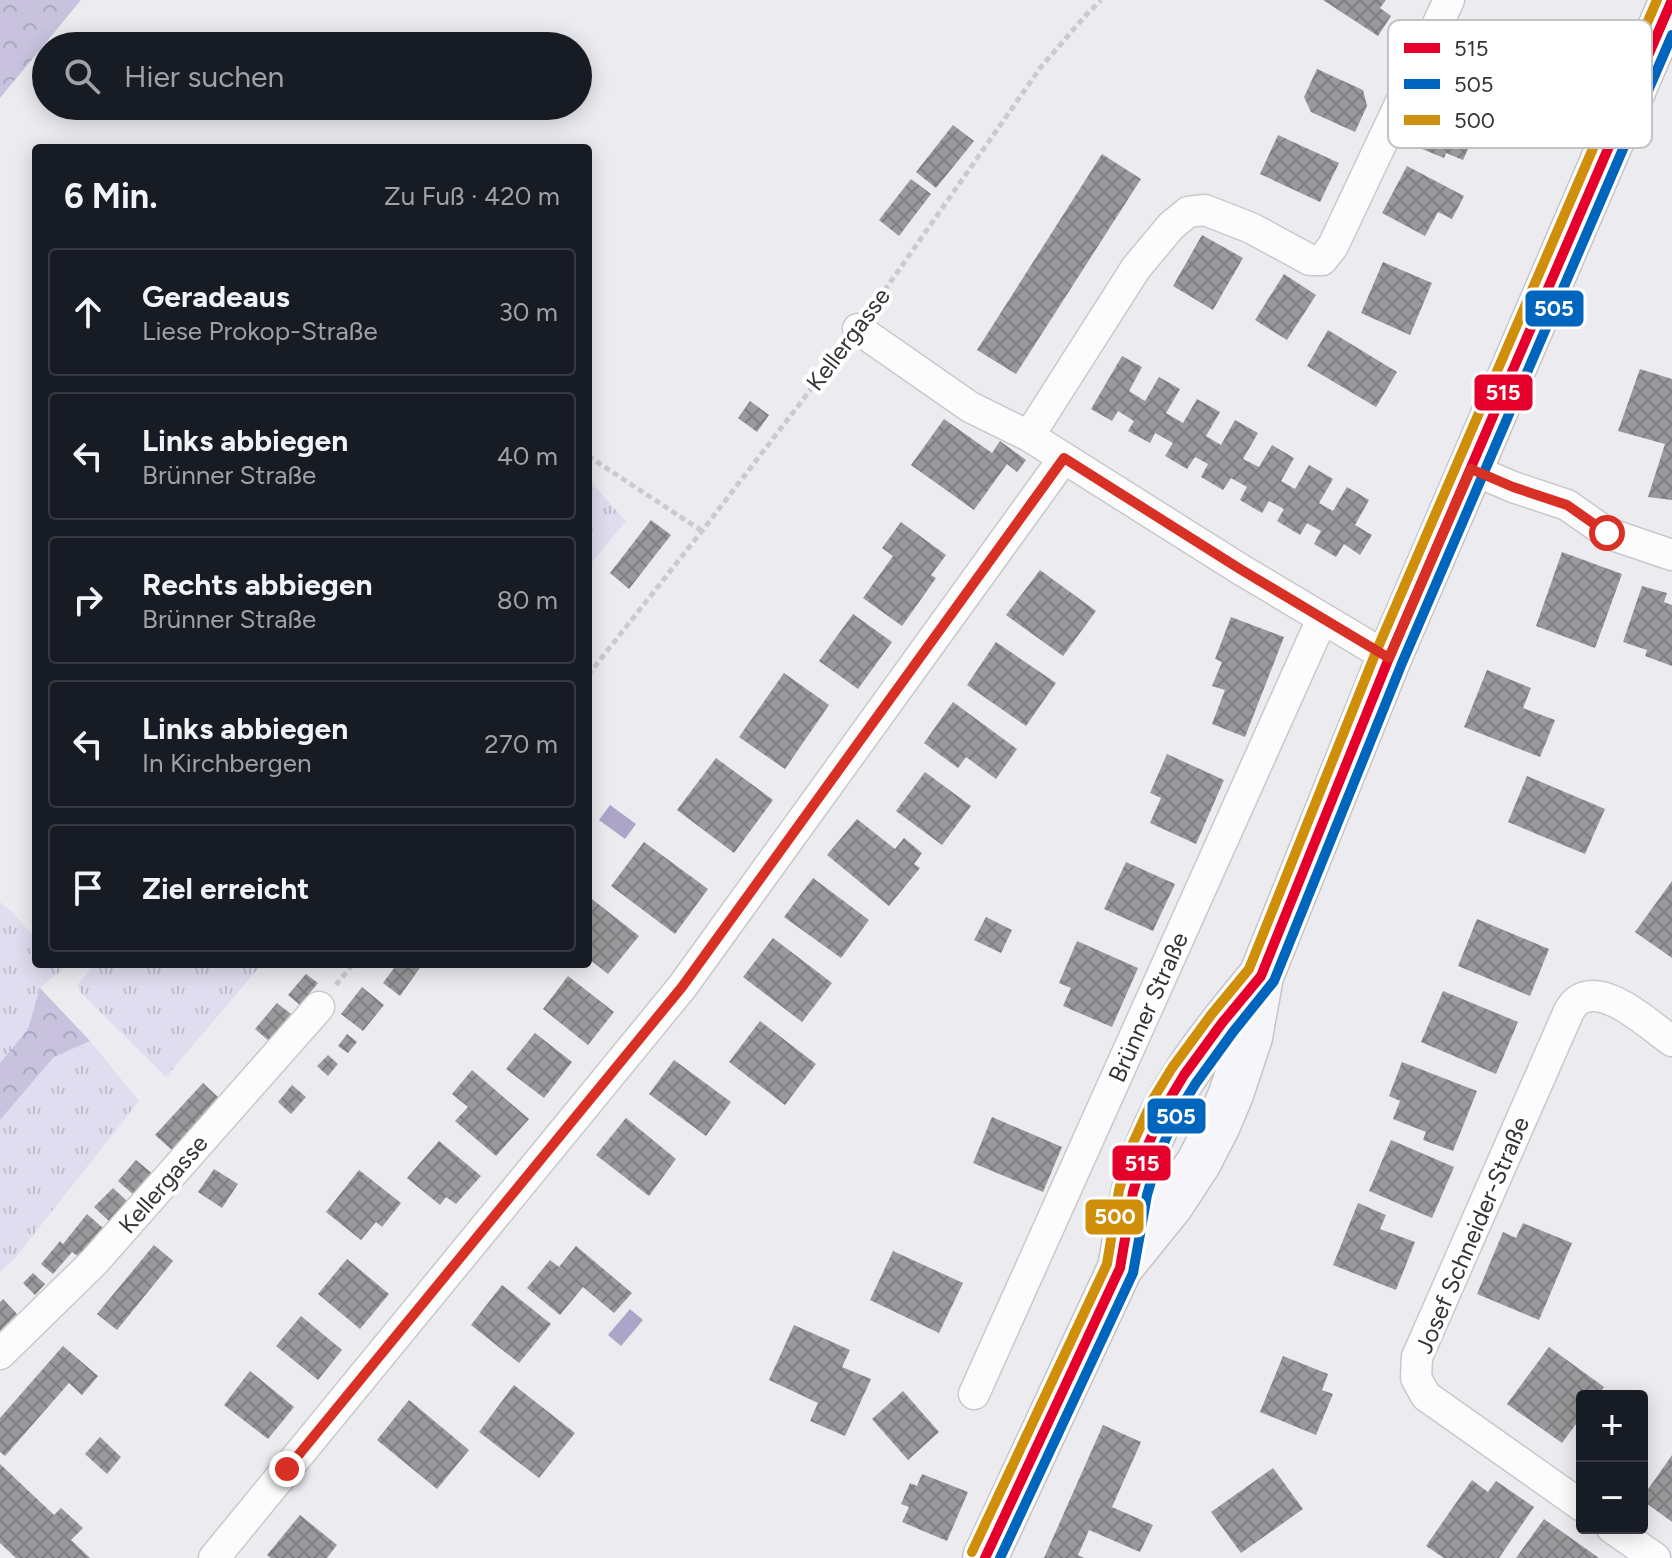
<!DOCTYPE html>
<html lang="de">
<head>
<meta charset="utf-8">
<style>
  :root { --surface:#171b24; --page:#242831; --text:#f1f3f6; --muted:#9ea1a6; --line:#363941 }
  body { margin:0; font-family:Figtree,sans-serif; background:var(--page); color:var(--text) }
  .controls { position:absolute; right:24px; bottom:24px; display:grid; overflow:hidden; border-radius:8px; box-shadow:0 4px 20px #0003 }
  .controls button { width:72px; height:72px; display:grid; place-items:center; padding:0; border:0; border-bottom:2px solid var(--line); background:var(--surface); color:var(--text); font:40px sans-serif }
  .stop { position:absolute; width:24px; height:24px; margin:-18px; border:6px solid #d93025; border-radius:50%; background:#fff }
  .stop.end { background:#d93025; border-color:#fff; box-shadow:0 2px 8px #0008 }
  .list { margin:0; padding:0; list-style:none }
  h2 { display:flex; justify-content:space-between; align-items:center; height:104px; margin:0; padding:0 32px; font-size:34px }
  h2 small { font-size:26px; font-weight:400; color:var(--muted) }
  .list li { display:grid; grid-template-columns:52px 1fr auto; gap:24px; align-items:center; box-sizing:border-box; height:128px; margin:0 16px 16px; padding:0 16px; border:2px solid var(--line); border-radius:8px }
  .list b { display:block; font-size:30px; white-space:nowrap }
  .list p { margin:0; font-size:26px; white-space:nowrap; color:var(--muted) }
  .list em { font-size:26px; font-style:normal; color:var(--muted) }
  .icon { flex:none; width:44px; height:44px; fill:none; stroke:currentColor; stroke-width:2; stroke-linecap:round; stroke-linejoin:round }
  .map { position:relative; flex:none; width:1672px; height:1558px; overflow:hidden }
  .search { position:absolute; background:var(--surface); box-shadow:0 4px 20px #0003; left:32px; top:32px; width:560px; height:88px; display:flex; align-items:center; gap:20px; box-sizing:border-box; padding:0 28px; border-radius:44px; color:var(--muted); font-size:30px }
  .panel { position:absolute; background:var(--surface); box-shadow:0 4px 20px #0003; left:32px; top:144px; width:560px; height:824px; border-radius:8px }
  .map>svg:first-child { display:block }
  .grass { fill:url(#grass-tufts) }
  .forest { fill:url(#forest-crowns) }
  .water { fill:#aca5c8 }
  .building { fill:url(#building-cross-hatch) }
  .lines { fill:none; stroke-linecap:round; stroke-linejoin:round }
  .street-casing { stroke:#c9c9cc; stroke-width:33 }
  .primary-casing { stroke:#c4c3cb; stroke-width:47 }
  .path { stroke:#cbcbcc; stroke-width:5; stroke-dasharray:6 4; stroke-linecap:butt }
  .street { stroke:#fcfcfd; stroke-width:30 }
  .primary { stroke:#f6f5f9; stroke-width:44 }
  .bus-1-casing { stroke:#fff; stroke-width:16 }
  .bus-2-casing { stroke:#fff; stroke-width:16 }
  .bus-3-casing { stroke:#fff; stroke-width:16 }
  .bus-1 { stroke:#e4002b; stroke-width:10 }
  .bus-2 { stroke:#0065bd; stroke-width:10 }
  .bus-3 { stroke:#d08f0b; stroke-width:10 }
  .route { stroke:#d93025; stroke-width:10 }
  .labels { text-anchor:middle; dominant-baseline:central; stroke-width:8; stroke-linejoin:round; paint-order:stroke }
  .street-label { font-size:24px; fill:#343437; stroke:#fff }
  .key { fill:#fff; stroke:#c2c2c3; stroke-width:2 }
  .key-label { font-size:22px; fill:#343437 }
  .line-badge { stroke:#fff; stroke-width:3 }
  .badge-label { font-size:22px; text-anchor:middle; font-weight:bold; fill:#fff }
</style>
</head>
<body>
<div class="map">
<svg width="1672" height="1558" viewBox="0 0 1672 1558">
  <defs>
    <pattern id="grass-tufts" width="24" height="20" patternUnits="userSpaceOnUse" patternTransform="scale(2)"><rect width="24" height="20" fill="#e0ddf1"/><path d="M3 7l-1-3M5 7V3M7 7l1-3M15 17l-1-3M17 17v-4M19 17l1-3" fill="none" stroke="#c1becf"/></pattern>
    <pattern id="forest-crowns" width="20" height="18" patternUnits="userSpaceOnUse" patternTransform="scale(2)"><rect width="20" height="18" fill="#c8c2df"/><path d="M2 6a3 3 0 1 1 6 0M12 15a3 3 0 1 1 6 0" fill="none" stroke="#aca7c0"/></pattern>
    <pattern id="building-cross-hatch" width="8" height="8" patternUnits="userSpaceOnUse" patternTransform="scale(2)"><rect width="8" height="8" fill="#99989b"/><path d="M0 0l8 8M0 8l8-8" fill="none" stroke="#7e7d7f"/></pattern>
  </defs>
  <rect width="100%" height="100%" fill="#ecebf0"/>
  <path class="grass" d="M588 479 626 521 588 567Z
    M0 902 13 913 36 939V964H58L63 969 40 988 28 1029 0 1063Z
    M95 964H262L166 1077 79 991 78 984Z
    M90 1041 139 1101 15 1258 0 1272V1120L54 1057Z"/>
  <path class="forest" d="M0 0H81L0 98Z
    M40 988 90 1041 54 1057 0 1120V1063L28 1029Z"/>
  <path class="water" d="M610 805 636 824 625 839 599 820Z
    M630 1309 643 1320 621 1346 608 1335Z"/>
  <path class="building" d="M1323 0H1386L1380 8 1391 16 1378 36Z
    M1317 69 1363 90 1367 106 1355 132 1311 112 1304 97Z
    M1445 104 1481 120 1463 160 1446 153 1444 158 1422 149 1424 144 1412 139 1426 106 1441 114Z
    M953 125 974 141 936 188 916 172Z
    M1278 135 1339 163 1320 202 1260 174Z
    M1102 154 1141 179 1016 374 977 350Z
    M1407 166 1464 196 1452 219 1438 212 1425 236 1382 213Z
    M911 179 931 194 899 236 879 220Z
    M1202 235 1243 258 1213 310 1173 286Z
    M1383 262 1432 283 1410 335 1361 313Z
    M1284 274 1316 295 1287 340 1255 320Z
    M1328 330 1397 372 1376 407 1307 366Z
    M1122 356 1142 367 1129 391 1145 401 1159 377 1180 389 1166 413 1183 423 1197 399 1220 412 1206 436 1221 445 1235 420 1258 433 1243 459 1259 467 1272 445 1294 458 1281 481 1295 489 1309 465 1333 479 1319 503 1333 511 1347 487 1369 500 1355 525 1372 535 1360 555 1344 544 1336 557 1314 544 1321 531 1307 523 1300 535 1277 521 1284 509 1269 501 1262 513 1240 500 1247 487 1231 478 1223 490 1201 477 1208 464 1195 457 1187 469 1165 456 1173 443 1155 433 1150 443 1128 431 1134 421 1118 411 1112 421 1091 409Z
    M1640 369 1672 379V500L1648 497 1665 444 1618 431Z
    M750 401 769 415 757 432 738 418Z
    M944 419 992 453 1000 441 1026 460 1017 472 1007 464 974 510 911 465Z
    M651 520 671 535 629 589 610 573Z
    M901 522 946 555 931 575 936 578 902 626 863 598 893 556 882 548Z
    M1562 552 1622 574 1595 648 1536 626Z
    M1040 570 1096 611 1063 656 1006 615Z
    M1642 586 1667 593 1664 602 1672 605V666L1645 656 1647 650 1623 642Z
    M853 614 892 642 858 689 819 661Z
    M1231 617 1284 637 1245 737 1212 724 1225 690 1212 686 1222 662 1215 659Z
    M996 642 1056 683 1026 726 967 685Z
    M1487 670 1531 688 1523 708 1555 720 1540 757 1464 727Z
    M784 673 829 705 785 769 739 737Z
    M953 702 1017 749 996 779 966 757 958 768 924 743Z
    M1167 754 1224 780 1196 844 1150 823 1161 798 1150 793Z
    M716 758 773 800 734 853 677 810Z
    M925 772 971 806 942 845 896 811Z
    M1527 776 1605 809 1585 854 1508 822Z
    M857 819 895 849 904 838 922 853 914 864 920 868 889 906 827 855Z
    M644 842 708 889 675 934 611 886Z
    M1126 862 1175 884 1153 931 1104 909Z
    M813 878 869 920 841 958 784 917Z
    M1672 881V958L1635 932Z
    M588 896 639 936 608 974 588 958Z
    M986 917 1012 930 1001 953 974 940Z
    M1477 919 1549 949 1530 996 1458 966Z
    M773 938 832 983 802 1022 743 977Z
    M1077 941 1138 968 1112 1027 1063 1006 1071 988 1059 983Z
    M397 964 422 965 400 996 383 983Z
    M306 974 318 983 300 1005 288 995Z
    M568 976 614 1012 588 1045 543 1009Z
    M362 987 384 1005 363 1031 341 1014Z
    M1443 991 1518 1022 1496 1074 1421 1042Z
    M277 1003 291 1014 269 1041 255 1029Z
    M760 1021 816 1064 785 1105 729 1062Z
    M535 1033 572 1062 544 1098 506 1069Z
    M347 1034 357 1042 348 1053 338 1046Z
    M328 1055 338 1064 328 1076 317 1066Z
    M674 1060 731 1102 706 1136 649 1094Z
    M1402 1062 1477 1091 1453 1151 1423 1140 1426 1132 1393 1119 1400 1101 1389 1096Z
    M472 1070 529 1119 496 1156 455 1121 468 1107 452 1094Z
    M203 1083 219 1098 172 1150 155 1135Z
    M292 1085 306 1097 291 1114 278 1102Z
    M992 1117 1062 1147 1043 1192 973 1163Z
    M626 1118 676 1159 649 1196 596 1155Z
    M1391 1140 1454 1167 1432 1218 1369 1191Z
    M439 1141 481 1176 456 1204 446 1197 440 1205 407 1178Z
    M136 1160 154 1175 135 1196 118 1181Z
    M214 1169 238 1184 222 1208 198 1192Z
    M359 1170 401 1203 382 1227 376 1222 361 1240 326 1212Z
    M113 1188 129 1203 111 1223 94 1207Z
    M1358 1203 1386 1215 1380 1229 1415 1242 1396 1290 1333 1265Z
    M87 1214 103 1228 79 1257 72 1252 53 1274 41 1264 60 1241 63 1244Z
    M1523 1223 1572 1243 1539 1320 1477 1294 1503 1232 1516 1238Z
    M154 1245 173 1261 117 1330 97 1314Z
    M576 1246 632 1293 614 1313 583 1287 560 1315 527 1288 550 1260 559 1267Z
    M893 1251 963 1283 939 1333 870 1300Z
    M347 1259 389 1294 360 1329 318 1294Z
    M33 1273 45 1284 35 1295 23 1283Z
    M502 1285 551 1324 519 1363 471 1325Z
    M3 1299 17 1314 0 1331V1302Z
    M301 1316 342 1350 318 1380 276 1346Z
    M794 1325 850 1350 842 1367 871 1379 845 1436 810 1421 818 1403 769 1380Z
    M63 1346 98 1376 82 1395 69 1383 5 1456 0 1452V1418Z
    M1549 1347 1604 1387 1597 1396H1582V1416L1562 1443 1507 1404Z
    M1283 1356 1328 1374 1322 1390 1333 1394 1316 1435 1260 1412Z
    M250 1371 294 1407 268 1439 224 1405Z
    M514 1385 575 1433 539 1478 479 1432Z
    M903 1391 939 1432 908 1460 872 1419Z
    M409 1400 469 1450 437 1489 377 1440Z
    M1103 1425 1141 1442 1112 1507 1153 1525 1140 1552 1089 1530 1078 1555 1084 1558H1044Z
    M100 1437 121 1457 107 1474 85 1454Z
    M1672 1455V1522L1642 1500V1498Z
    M0 1464 54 1515 61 1508 83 1528 71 1540 90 1558H16L0 1543Z
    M1273 1468 1303 1509 1241 1553 1211 1512Z
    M922 1474 968 1492 947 1541 902 1522 909 1507 901 1504 910 1483 917 1486Z
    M1472 1480 1488 1492 1496 1481 1534 1507 1499 1558H1444L1426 1546Z
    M300 1515 337 1545 327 1558H271L267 1555Z
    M1544 1519 1592 1553 1599 1558H1516Z"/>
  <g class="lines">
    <defs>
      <path id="street" d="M858 329 970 407 1029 436 1240 569 1389 658
        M1029 436 1136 268 1171 226 1188 212 1205 210 1251 228 1310 260H1322L1333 246 1449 0
        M1471 469 1513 487 1567 505 1607 533 1672 555
        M0 1354 94 1262 319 1007
        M974 1394 1322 619
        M1582 1506 1426 1396 1416 1378 1417 1357 1569 1011C1571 1008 1573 1004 1577 1001 1604 981 1650 1026 1672 1041
        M1612 1528 1655 1558
        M214 1558 682 987 1064 458"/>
      <path id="primary" d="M1121 1263C1128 1225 1132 1185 1147 1148 1172 1084 1216 1030 1259 978
        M985 1558 1120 1268 1171 1205 1199 1162 1218 1125 1231 1094 1250 1037 1261 976 1329 807 1389 658 1672 0"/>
    </defs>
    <use href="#street" class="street-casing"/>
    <use href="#primary" class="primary-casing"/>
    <path class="path" d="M873 307 1041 67 1086 15 1101 0
      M588 456 702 531
      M588 675 702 531 841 350
      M336 985 353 964"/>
    <use href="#street" class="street"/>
    <use href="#primary" class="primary"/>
    <defs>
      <path id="bus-1" d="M985 1558 1120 1268 1133 1192 1146 1149 1166 1105 1184 1075 1222 1023 1261 976 1389 658 1672 0"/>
      <path id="bus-2" d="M1000 1558 1133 1273 1147 1195 1159 1154 1178 1112 1196 1083 1233 1032 1274 981 1402 663 1672 35"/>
      <path id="bus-3" d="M972 1552 1107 1264 1119 1190 1133 1143 1153 1099 1172 1068 1211 1015 1249 969 1376 652 1657 0"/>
    </defs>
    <use href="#bus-1" class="bus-1-casing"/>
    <use href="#bus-2" class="bus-2-casing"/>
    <use href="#bus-3" class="bus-3-casing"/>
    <use href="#bus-1" class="bus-1"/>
    <use href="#bus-2" class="bus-2"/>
    <use href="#bus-3" class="bus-3"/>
  </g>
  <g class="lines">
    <path class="route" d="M287 1469 682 987 1064 458 1240 569 1389 658 1471 469 1513 487 1567 505 1607 533"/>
  </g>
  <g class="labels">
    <g class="street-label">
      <text transform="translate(848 339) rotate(-53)">Kellergasse</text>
      <text transform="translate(1148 1007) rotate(-66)">Brünner Straße</text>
      <text transform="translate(163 1184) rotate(-49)">Kellergasse</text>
      <text transform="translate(1472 1235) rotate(-67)">Josef Schneider-Straße</text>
    </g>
  </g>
  <rect x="1388" y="20" width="264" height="128" rx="12" class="key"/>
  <rect x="1404" y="43" width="36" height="10" fill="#e4002b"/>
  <rect x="1404" y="79" width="36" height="10" fill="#0065bd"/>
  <rect x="1404" y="115" width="36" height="10" fill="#d08f0b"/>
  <g class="key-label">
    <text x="1454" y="56">515</text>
    <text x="1454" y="92">505</text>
    <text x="1454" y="128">500</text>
  </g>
  <g class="line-badge">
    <rect x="1524" y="289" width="61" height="39" rx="8" fill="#0065bd"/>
    <rect x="1473" y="373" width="61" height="39" rx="8" fill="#e4002b"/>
    <rect x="1146" y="1097" width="61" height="38" rx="8" fill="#0065bd"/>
    <rect x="1111" y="1144" width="61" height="38" rx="8" fill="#e4002b"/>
    <rect x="1084" y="1198" width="61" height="38" rx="8" fill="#d08f0b"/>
  </g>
  <g class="badge-label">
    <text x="1554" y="316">505</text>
    <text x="1503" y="400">515</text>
    <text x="1176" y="1124">505</text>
    <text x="1142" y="1171">515</text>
    <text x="1115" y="1224">500</text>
  </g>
</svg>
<div class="controls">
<button>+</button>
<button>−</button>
</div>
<div class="stop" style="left:1607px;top:533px"></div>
<div class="stop end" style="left:287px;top:1469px"></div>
<div class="search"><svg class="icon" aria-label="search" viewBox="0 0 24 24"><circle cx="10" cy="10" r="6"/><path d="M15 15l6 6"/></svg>Hier suchen</div>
<section class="panel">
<h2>6 Min.<small>Zu Fuß · 420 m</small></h2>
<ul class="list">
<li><svg class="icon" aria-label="ahead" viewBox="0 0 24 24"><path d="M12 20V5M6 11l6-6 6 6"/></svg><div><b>Geradeaus</b><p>Liese Prokop-Straße</p></div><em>30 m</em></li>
<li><svg class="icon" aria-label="left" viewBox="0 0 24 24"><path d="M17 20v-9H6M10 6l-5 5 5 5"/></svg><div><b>Links abbiegen</b><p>Brünner Straße</p></div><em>40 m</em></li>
<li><svg class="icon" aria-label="right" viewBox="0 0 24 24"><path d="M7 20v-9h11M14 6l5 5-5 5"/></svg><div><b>Rechts abbiegen</b><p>Brünner Straße</p></div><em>80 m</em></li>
<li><svg class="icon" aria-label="left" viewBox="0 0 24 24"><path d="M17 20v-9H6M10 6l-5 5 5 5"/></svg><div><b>Links abbiegen</b><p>In Kirchbergen</p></div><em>270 m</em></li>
<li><svg class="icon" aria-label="arrive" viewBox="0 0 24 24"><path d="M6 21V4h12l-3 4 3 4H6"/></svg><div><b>Ziel erreicht</b></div></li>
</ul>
</section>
</div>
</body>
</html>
